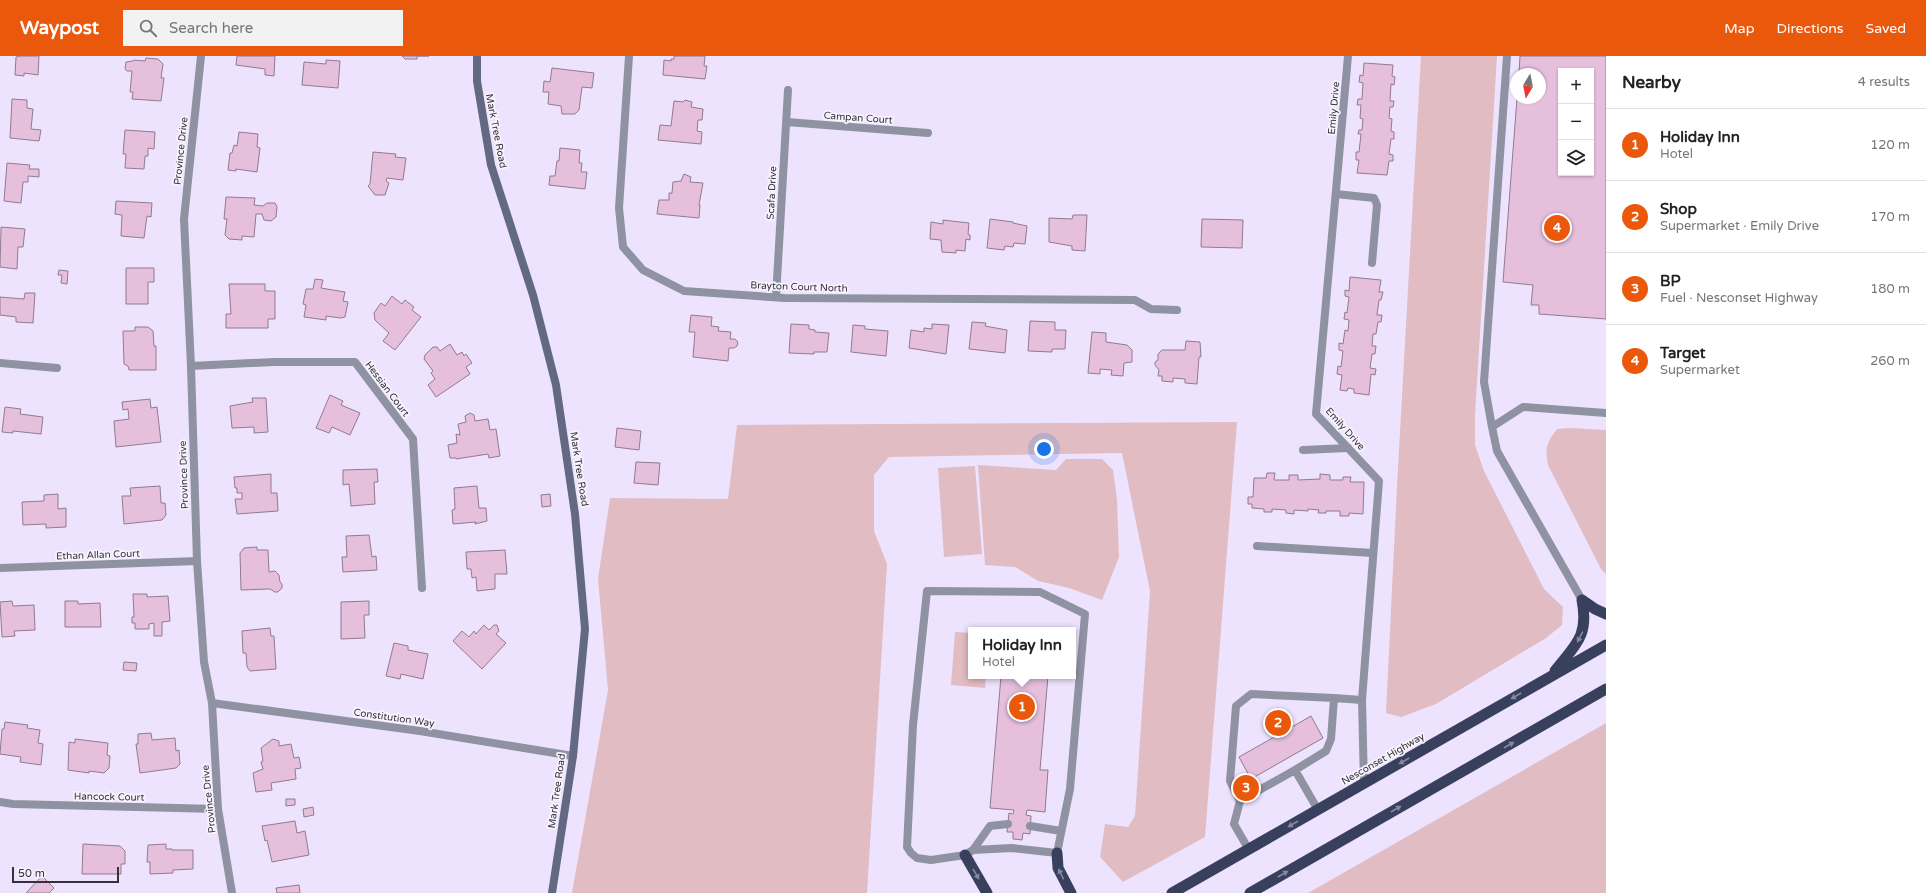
<!DOCTYPE html>
<html lang="en">
<head>
<meta charset="utf-8">
<style>
  :root { --surface:#fff; --page:#f2f2f2; --text:#222; --muted:#767676; --line:#e0e0e0; --accent:#ea580c }
  body { margin:0; font-family:"Varela Round",sans-serif; background:var(--page); color:var(--text) }
  .controls { position:absolute; right:12px; top:12px; display:grid; overflow:hidden; border-radius:0px; box-shadow:0 1px 3px #0004 }
  .controls button { width:36px; height:36px; display:grid; place-items:center; padding:0; border:0; border-bottom:1px solid var(--line); background:var(--surface); color:var(--text); font:20px sans-serif }
  .compass { position:absolute; left:1510px; top:12px; width:36px; height:36px; border-radius:50%; background:var(--surface); box-shadow:0 1px 3px #0004; rotate:190deg }
  .scale { position:absolute; left:12px; bottom:10px; width:107px; box-sizing:border-box; padding-left:4px; border:2px solid #35313b; border-top:0; font-size:11px; line-height:14px; white-space:nowrap; color:#35313b; -webkit-text-stroke:3px #f8f4fe; paint-order:stroke }
  .you { position:absolute; left:1044px; top:393px; width:14px; height:14px; margin:-10px; border:3px solid #fff; border-radius:50%; background:#1a73e8; box-shadow:0 0 0 6px #1a73e833 }
  .badge { display:grid; place-items:center; width:26px; height:26px; border-radius:50%; background:var(--accent); color:#fff; font-size:13px; font-weight:700 }
  .pin { position:absolute; translate:-50% -50%; border:2px solid #fff; box-shadow:0 1px 4px #0006 }
  .popup { position:absolute; left:968px; top:571px; width:108px; height:52px; box-sizing:border-box; display:grid; place-content:center; border-radius:0px; background:var(--surface); filter:drop-shadow(0 1px 3px #0005); font-size:13px; white-space:nowrap; color:var(--muted) }
  .popup b { font-size:15px; color:var(--text) }
  .popup::after { content:''; position:absolute; left:50%; top:100%; margin-left:-8px; border:8px solid transparent; border-top-color:var(--surface) }
  .list { margin:0; padding:0; list-style:none }
  h2 { display:flex; justify-content:space-between; align-items:center; height:52px; margin:0; padding:0 16px; font-size:17px }
  h2 small { font-size:13px; font-weight:400; color:var(--muted) }
  .list li { display:grid; grid-template-columns:26px 1fr auto; gap:12px; align-items:center; box-sizing:border-box; height:72px; padding:0 16px; border-top:1px solid var(--line) }
  .list b { display:block; font-size:15px; white-space:nowrap }
  .list p { margin:0; font-size:13px; white-space:nowrap; color:var(--muted) }
  .list em { font-size:13px; font-style:normal; color:var(--muted) }
  .icon { flex:none; width:22px; height:22px; fill:none; stroke:currentColor; stroke-width:2; stroke-linecap:round; stroke-linejoin:round }
  .map { position:relative; flex:none; width:1606px; height:837px; overflow:hidden }
  header { display:flex; align-items:center; gap:24px; box-sizing:border-box; height:56px; padding:0 20px; background:var(--accent); color:#fff }
  header strong { font-size:19px }
  nav { display:flex; gap:22px; margin-inline-start:auto; font-size:14px }
  .search { width:280px; height:36px; background:var(--page); display:flex; align-items:center; gap:10px; box-sizing:border-box; padding:0 14px; border-radius:0px; color:var(--muted); font-size:15px }
  main { display:flex }
  aside { flex:1; background:var(--surface) }
  .map>svg:first-child { display:block }
  .green { fill:#e2bcc3 }
  .building { fill:#e6bfdd; stroke:#917b8c; fill-rule:evenodd }
  .lines { fill:none; stroke-linecap:round; stroke-linejoin:round }
  .service { stroke:#8e92a3; stroke-width:8 }
  .minor { stroke:#8e92a3; stroke-width:8 }
  .secondary { stroke:#636982; stroke-width:8 }
  .trunk { stroke:#39405e; stroke-width:11 }
  .oneway { fill:#85889e }
  .labels { text-anchor:middle; dominant-baseline:central; stroke-width:3.5; stroke-linejoin:round; paint-order:stroke }
  .street-label { font-size:10px; fill:#35313b; stroke:#f8f4fe }
</style>
</head>
<body>
<header>
<strong>Waypost</strong>
<div class="search"><svg class="icon" aria-label="search" viewBox="0 0 24 24"><circle cx="10" cy="10" r="6"/><path d="M15 15l6 6"/></svg>Search here</div>
<nav><a>Map</a><a>Directions</a><a>Saved</a></nav>
</header>
<main>
<div class="map">
<svg width="1606" height="837" viewBox="0 0 1606 837">
  <rect width="100%" height="100%" fill="#eee3fe"/>
  <path class="green" d="M1421 0H1497L1475 359V389L1484 415 1544 533 1563 551 1562 569 1546 582 1436 648 1401 661 1386 657 1397 430Z
    M1237 366 1205 781 1123 826 1100 801 1105 768 1128 771 1135 760 1150 535 1122 397 889 401 874 419V475L887 508 867 837H572L608 634 598 523 610 442 728 443 737 369Z
    M1570 372 1606 374V518L1601 513 1548 409C1545 391 1546 388 1557 373Z
    M1066 403H1102L1113 414 1117 444 1119 501 1102 544 1069 532 1038 525 1015 511 985 509 978 409 1056 414Z
    M975 410 982 498 944 501 938 412Z
    M955 576 971 577V620H986L985 632 951 629Z
    M1606 667V837H1308Z"/>
  <path class="building" d="M20 0H39L38 19 24 17V20L15 19 16 1Z
    M237 0H275L274 20 265 19V13L236 9Z
    M402 0H429H417V3H405Z
    M674 0H705L704 10H707L705 23 663 19 664 4 671 5V3H674Z
    M1520 0H1606V263L1539 258V249H1531L1533 229 1503 226 1517 42H1540V18H1519ZM1561 15H1591V117H1561Z
    M146 2 158 3 163 8 161 22H164L161 45 132 43 133 36H130L132 15H127L125 13 126 6 133 5 134 4 145 5Z
    M326 4 340 5 338 32 302 29 304 6 326 8Z
    M1364 7 1393 9 1392 20 1395 21 1394 29 1391 28 1390 45H1394L1393 51H1390L1389 62 1392 63 1391 75 1394 76V83H1391L1389 98 1393 99V105H1389L1387 119 1357 117 1359 104H1356V96H1359L1361 78H1358L1359 74H1362L1363 63 1360 62 1361 49H1357L1358 43H1362L1363 27 1359 26 1360 19 1363 20Z
    M552 12 594 17 592 32 582 31 579 54 575 58H562L561 50 548 48 549 36H543L544 25 550 26Z
    M12 43 27 44V52L33 53 31 73 41 74 39 85 10 82Z
    M685 44 692 46 691 51 703 53 702 64H698L697 75 702 76 701 88 658 84 660 69 671 70 674 45 683 46Z
    M125 74 155 76 154 93 148 92V100H145L144 113 125 112 126 98H123Z
    M239 76 258 78 257 91 260 92 257 116 236 113V115L228 114 230 97H232L234 89 237 90Z
    M560 92 580 94 579 107H582L581 116H587L585 133 549 129 550 120H555L557 105H559Z
    M373 96 396 98 395 101 406 102 403 124 387 122 386 125 389 127 385 139H375L368 130 370 128Z
    M7 107 30 109 29 113H39V121L28 120V126H23L21 147 4 145Z
    M684 118 691 121 690 126 703 127 699 149H700L699 162 657 158 659 144H669V137H672L673 126 681 125Z
    M226 141 255 142 254 149 263 150 267 147H275L277 151 276 161 271 165 264 164 262 158H256L254 181 242 180V184L229 183 225 179 227 163H224Z
    M116 145 152 147 151 161 147 160 144 182 121 180 122 159 115 158Z
    M1073 159H1087L1085 195 1072 194V190L1049 186V162L1072 163Z
    M990 163 1013 166V167L1027 170 1025 188 1014 187 1013 191 1005 190 1004 194 987 192Z
    M1202 163 1243 164 1242 192 1201 191Z
    M943 164 969 167 968 178 970 179V184L966 183 965 195 956 194V197L942 196 941 184 930 183 931 166 943 168Z
    M1 171 25 173 23 191H18L17 213 0 211Z
    M126 212H154V226H148V248H126Z
    M59 214 68 215 67 228 61 227 62 219H58Z
    M1350 221 1381 224 1379 236H1383L1381 244H1379L1377 259H1382L1381 266H1378L1376 278H1373L1372 290H1376L1375 298H1372L1370 312 1376 313 1375 319 1371 318 1369 339 1354 337V333L1348 332 1347 335 1340 334 1342 319 1337 318 1338 310 1341 311 1343 295 1339 294V287L1343 288 1345 274 1348 275 1349 264 1344 263 1345 256 1347 257 1349 241 1345 240V234L1349 235Z
    M315 223 323 224 321 232 345 236 343 245 348 246 345 261 340 262 326 260V264L304 261 306 249 303 248 306 233H313Z
    M229 228H265V235H275V263H268V272H226V258H231Z
    M25 237H35L33 267 16 266V261L0 259V241L24 243Z
    M392 240 402 248 405 244 414 251 412 254 421 261 395 294 383 285 389 277 375 264 374 257 381 247 385 250Z
    M691 259 712 261 711 270 719 271 718 275 731 276 730 283H735L738 286 737 290 734 292H729L728 305 693 301 695 276H689Z
    M1030 265 1055 266V274H1066L1065 293H1052V296L1028 295Z
    M972 266 986 267 985 270 1007 274 1005 297 969 293Z
    M791 268 809 269V273L815 274V276L829 277 827 296H814V298L789 297Z
    M932 268 949 269 946 298 909 292 911 274 924 276V272L932 273Z
    M853 269 865 270V273L888 275 886 300 851 296Z
    M135 271H148L153 275 154 290H156V314H129L128 310 124 308 123 275H135Z
    M1092 276 1106 277V286L1127 289 1132 294V306L1124 307 1123 320 1111 319 1112 314 1100 313V318L1088 317Z
    M1186 285 1200 286 1201 301H1199L1197 328 1185 327V323L1173 322V326L1162 325V320H1158L1159 314 1155 309V306L1158 304V298L1162 294H1185Z
    M450 288 457 299 462 296 464 300 466 298 472 307 466 311 470 318 436 341 428 329 435 323 431 317 433 315 424 303 425 299 433 291H437L440 295Z
    M330 339 343 345 341 349 360 357 350 379 332 371 329 377 316 372Z
    M252 342H266L268 376 254 377V371L232 372 230 350 253 346Z
    M150 343 151 352 157 351 161 386 116 391 114 365 129 363 128 353 123 354 122 346Z
    M5 351 21 353 20 358 43 361 41 378 13 375V377L2 376Z
    M470 357 474 359 475 365 488 363 490 374 496 373 500 400 489 402 488 398 456 403V402H450L448 389 457 387 456 378 460 379 458 368 466 366 465 360Z
    M617 372 641 375 639 394 615 391Z
    M636 406 660 407 658 429 634 427Z
    M377 413 378 426H374L375 448 351 450 349 428 343 429V414Z
    M1267 417H1275L1274 424H1289V419H1298V424L1320 423V418L1330 419V424H1343V421H1351L1350 426H1364L1363 458 1349 457V460H1340V455H1326V457H1318L1319 454 1308 453V455L1294 454V458L1286 457V454L1272 453V456H1264V453L1252 452V448H1248V441H1253L1254 422H1266Z
    M271 418V437H277L278 455 237 458 235 443H242V437H237V432H235L234 421Z
    M160 430 161 447H165L166 459 162 464 124 468 122 440H131L130 432Z
    M477 430 479 452H486L487 465 475 468 476 466 453 468 452 454 455 453 454 432Z
    M58 438V453L66 452V471L46 472V468L23 469 22 446 44 445V439Z
    M550 438 551 450 542 451 541 439Z
    M369 479 372 501 376 500 377 514 343 516 342 501H347L346 480Z
    M257 491V494H268L269 516 275 515 279 519 280 526 282 528V532L278 536H275L270 533 241 534 240 497 244 492Z
    M505 494 507 518H495V533L477 535 476 521 472 522 471 513H467L466 496Z
    M133 538H147V541L168 540 170 565 162 566V580H154V567L149 568V573H135V567H132V561H134Z
    M12 545 13 550 34 549 35 574 14 575 15 580 2 581 0 546Z
    M65 545H78V548L100 547 101 571H65Z
    M369 545V559H364L365 582 341 583V546Z
    M484 569 489 574 494 569H497L499 575 496 578 506 587 482 613 453 585 462 575 469 581 474 575 476 578Z
    M270 572 271 580H274L276 613 250 615 247 611 246 597H243L242 575Z
    M394 587 408 590V594L428 598 423 623 401 618 400 623 386 620Z
    M124 606 137 607 136 615 123 614Z
    M1001 620H1048L1040 714H1048L1045 756 1027 754 1026 759 1031 760 1030 778 1023 777 1022 784 1013 783V776H1007L1009 757 1013 758 1014 754 990 752Z
    M1279 652 1290 672 1311 660 1323 682 1251 723 1239 701 1276 680 1265 660Z
    M5 666 28 669 27 672 40 674 38 687 43 688 41 709 20 706 21 701 0 698 2 673H4Z
    M151 677 152 684 175 682 176 695 179 694 180 708 176 712 140 717 136 688H138V678Z
    M75 683 108 687 107 699 110 700 109 712 104 717 89 715V717L68 714 69 686 75 687Z
    M273 683 279 685V690L291 688 294 702 299 701 301 712 295 713 296 723 271 727 272 734 256 736 253 717 263 713 261 706 263 705 261 692Z
    M286 743H295V749L286 750Z
    M313 751 314 759 304 761 303 753Z
    M295 765 297 777 305 775 309 799 272 806 267 784 265 785 262 770Z
    M83 788 120 790 125 795V808H121V818H82Z
    M166 788V793H172V794H193V813L173 814V817L150 818V806H147L148 789Z
    M42 820 54 832 49 837H26Z
    M299 829 300 837H277L276 832Z"/>
  <g class="lines">
    <path class="service" d="M1336 138 1374 142 1377 149 1372 207
      M1492 371 1484 326 1507 0
      M1303 394 1348 392
      M1257 490 1373 497
      M927 535 1040 536 1085 558 1070 733 1057 797 1012 792 973 794 965 799 931 804 917 802 911 797 907 791 913 669Z
      M1582 544 1497 395 1492 371 1523 351 1606 357
      M1240 745 1230 725 1236 650 1251 638 1334 642
      M1318 754 1295 714 1326 695 1331 683 1334 642 1362 644
      M1030 770 1061 775
      M973 794 990 770 1008 768
      M1249 794 1234 768 1240 745 1295 714"/>
    <path class="minor" d="M201 0 184 163 191 310 197 505 204 606 212 647 218 753 232 837
      M629 0 619 152 623 191 643 214 684 235 784 242 1135 244 1151 253 1177 254
      M1348 0 1316 358 1379 425 1362 644 1364 728
      M787 66 928 77
      M776 241 788 34
      M0 307 57 312
      M191 310 274 306H355L413 383 422 532
      M0 512 197 505
      M212 647 420 675 573 700
      M0 746 13 748 218 753"/>
    <path class="secondary" d="M477 0V25L491 109 533 239 556 329 575 458 585 573 573 700 552 837"/>
    <path class="trunk" d="M1582 544 1595 553 1606 558
      M1555 615C1576 588 1589 580 1582 544
      M1057 797 1058 812 1071 837
      M965 799 987 837
      M1172 837 1606 589
      M1250 837 1606 633"/>
  </g>
  <defs><path id="oneway-solid" d="M-6-.8H1V-3.2L6.5 0L1 3.2V.8H-6Z"/></defs>
  <g class="oneway">
    <use href="#oneway-solid" transform="translate(1580 581) rotate(118)"/>
    <use href="#oneway-solid" transform="translate(1516 640) rotate(150)"/>
    <use href="#oneway-solid" transform="translate(1509 689) rotate(-30)"/>
    <use href="#oneway-solid" transform="translate(1404 705) rotate(150)"/>
    <use href="#oneway-solid" transform="translate(1396 753) rotate(-30)"/>
    <use href="#oneway-solid" transform="translate(1293 768) rotate(150)"/>
    <use href="#oneway-solid" transform="translate(976 818) rotate(60)"/>
    <use href="#oneway-solid" transform="translate(1061 818) rotate(-116)"/>
    <use href="#oneway-solid" transform="translate(1283 818) rotate(-30)"/>
  </g>
  <g class="labels">
    <g class="street-label">
      <text transform="translate(1334 52) rotate(-85)">Emily Drive</text>
      <text transform="translate(858 62) rotate(4)">Campan Court</text>
      <text transform="translate(496 75) rotate(79)">Mark Tree Road</text>
      <text transform="translate(181 95) rotate(-84)">Province Drive</text>
      <text transform="translate(772 137) rotate(-87)">Scafa Drive</text>
      <text transform="translate(799 231) rotate(2)">Brayton Court North</text>
      <text transform="translate(387 333) rotate(53)">Hessian Court</text>
      <text transform="translate(1345 373) rotate(48)">Emily Drive</text>
      <text transform="translate(579 413) rotate(81)">Mark Tree Road</text>
      <text transform="translate(184 419) rotate(-92)">Province Drive</text>
      <text transform="translate(98 499) rotate(-2)">Ethan Allan Court</text>
      <text transform="translate(394 662) rotate(8)">Constitution Way</text>
      <text transform="translate(1383 703) rotate(-30)">Nesconset Highway</text>
      <text transform="translate(557 735) rotate(-82)">Mark Tree Road</text>
      <text transform="translate(109 741) rotate(1)">Hancock Court</text>
      <text transform="translate(209 743) rotate(-96)">Province Drive</text>
    </g>
  </g>
</svg>
<div class="controls">
<button>+</button>
<button>−</button>
<button><svg class="icon" aria-label="layers" viewBox="0 0 24 24"><path d="M12 4l9 5-9 5-9-5zM3 14l9 5 9-5"/></svg></button>
</div>
<svg class="compass" viewBox="-18 -18 36 36"><path d="M0-13l5 13h-10z" fill="#e53935"/><path d="M0 13l5-13h-10z" fill="#767676"/></svg>
<div class="scale">50 m</div>
<div class="you"></div>
<div class="pin badge" style="left:1022px;top:651px">1</div>
<div class="popup"><b>Holiday Inn</b>Hotel</div>
<div class="pin badge" style="left:1278px;top:667px">2</div>
<div class="pin badge" style="left:1246px;top:732px">3</div>
<div class="pin badge" style="left:1557px;top:172px">4</div>
</div>
<aside>
<h2>Nearby<small>4 results</small></h2>
<ul class="list">
<li><span class="badge">1</span><div><b>Holiday Inn</b><p>Hotel</p></div><em>120 m</em></li>
<li><span class="badge">2</span><div><b>Shop</b><p>Supermarket · Emily Drive</p></div><em>170 m</em></li>
<li><span class="badge">3</span><div><b>BP</b><p>Fuel · Nesconset Highway</p></div><em>180 m</em></li>
<li><span class="badge">4</span><div><b>Target</b><p>Supermarket</p></div><em>260 m</em></li>
</ul>
</aside>
</main>
</body>
</html>
